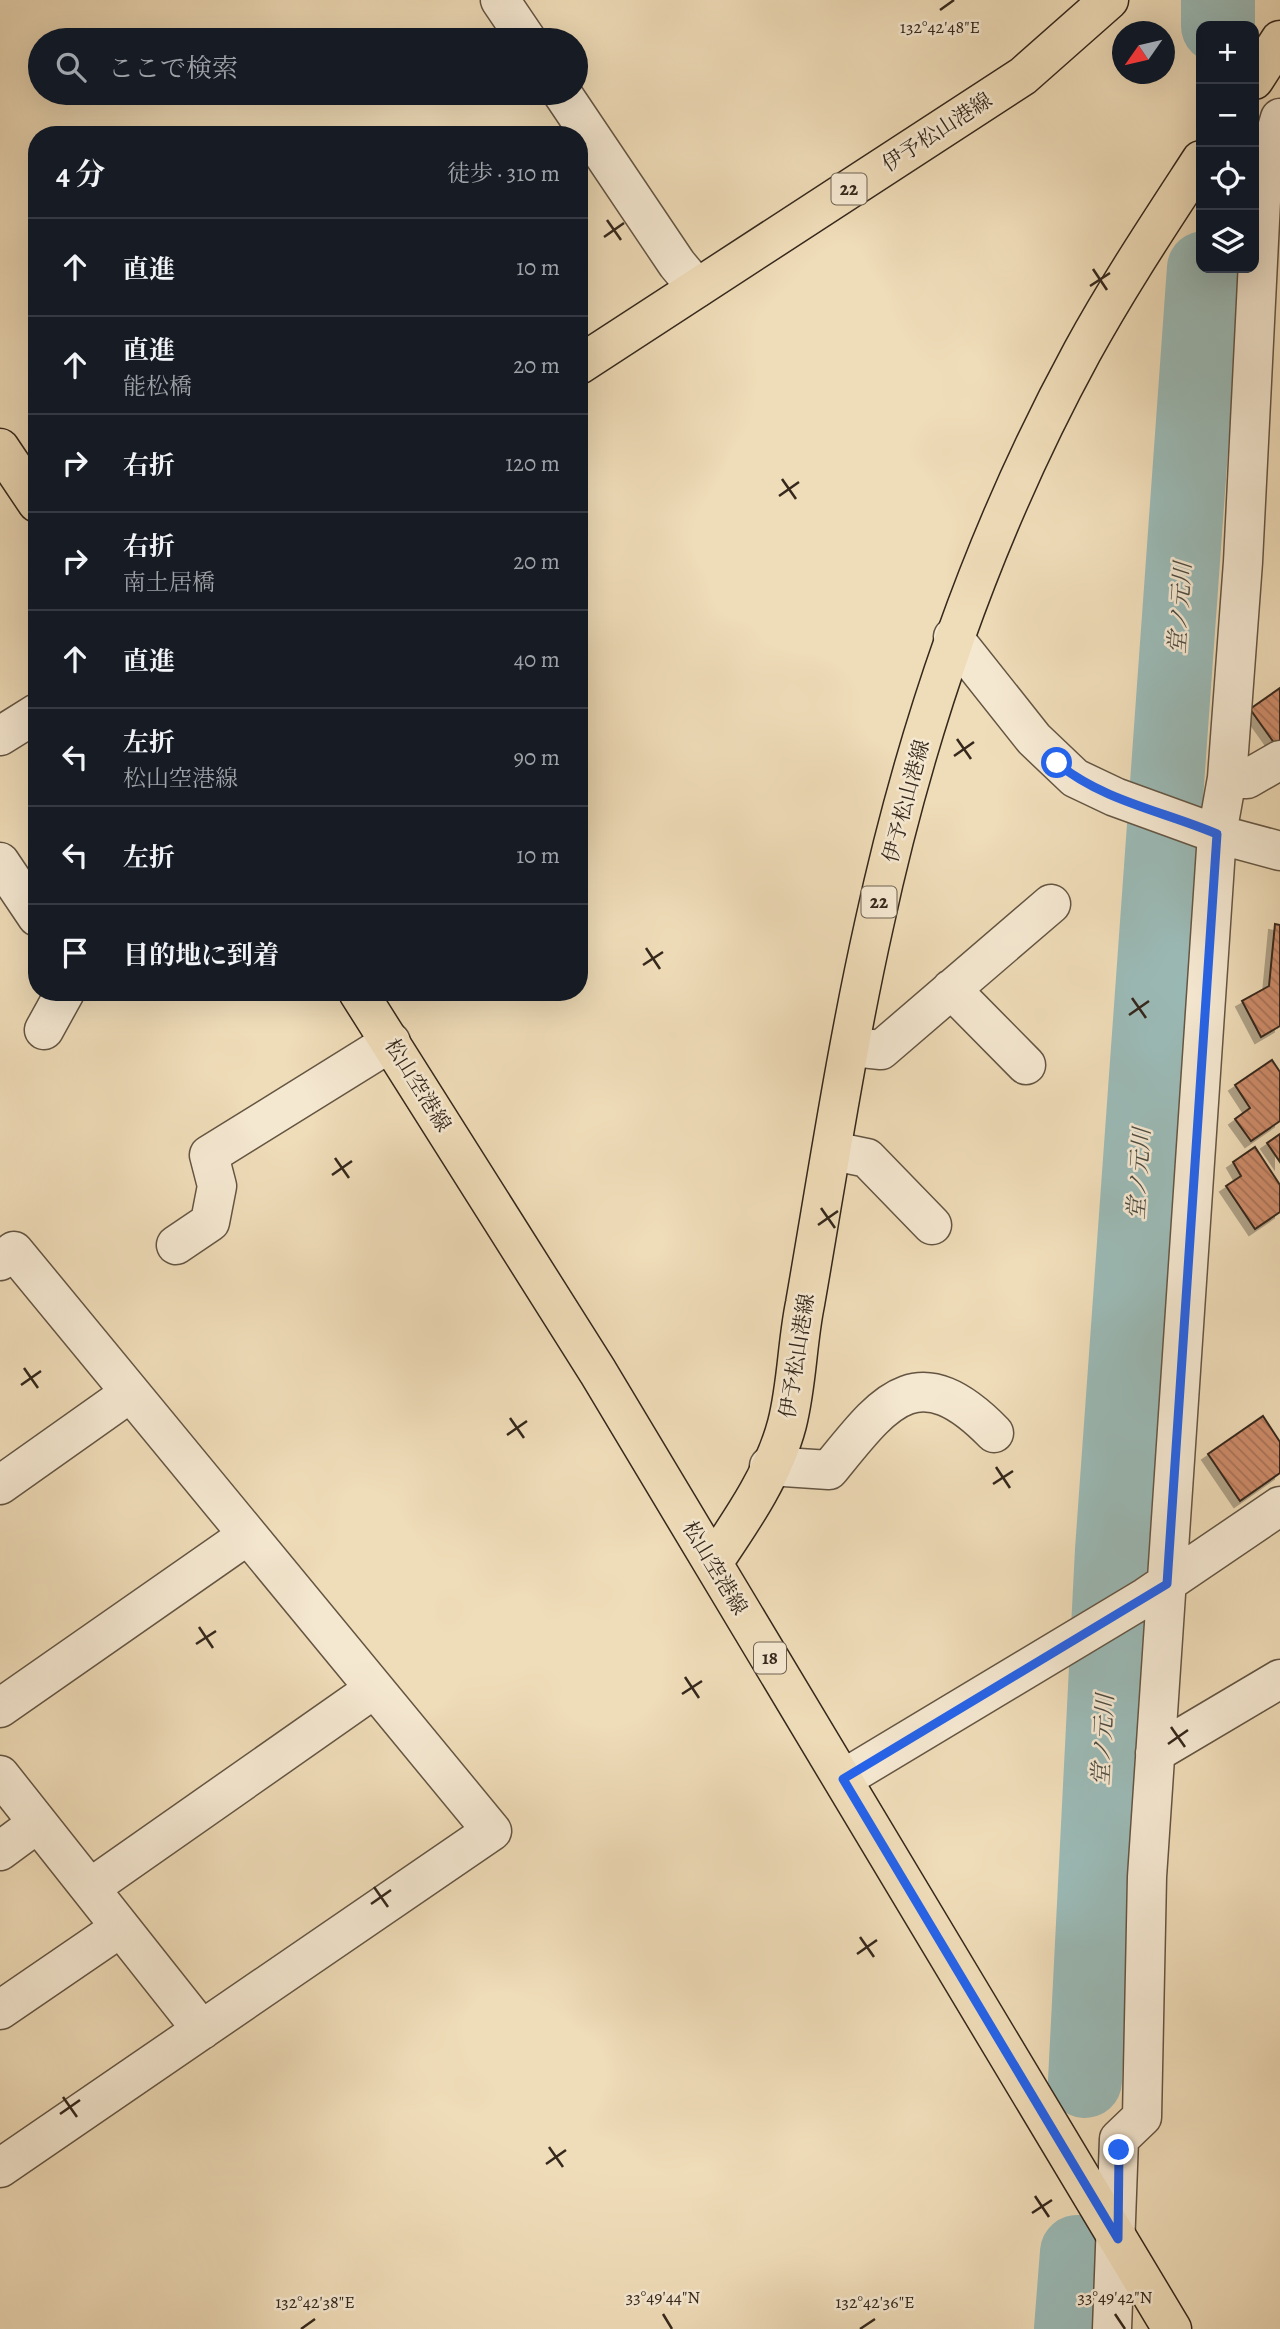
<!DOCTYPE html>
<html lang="ja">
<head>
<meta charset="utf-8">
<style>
  :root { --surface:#171b24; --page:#20242c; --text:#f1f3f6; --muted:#9ea1a6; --line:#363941 }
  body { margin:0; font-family:Alegreya,"Noto Serif JP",serif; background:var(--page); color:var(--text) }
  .controls { position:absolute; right:21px; top:21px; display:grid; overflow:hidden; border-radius:14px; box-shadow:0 7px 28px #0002 }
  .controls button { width:63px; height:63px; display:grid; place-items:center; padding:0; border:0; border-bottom:2px solid var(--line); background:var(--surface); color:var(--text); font:35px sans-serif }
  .compass { position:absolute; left:1112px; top:21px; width:63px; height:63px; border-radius:50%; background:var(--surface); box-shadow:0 7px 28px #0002; rotate:236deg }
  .stop { position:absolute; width:21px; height:21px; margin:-16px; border:5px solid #2563eb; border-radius:50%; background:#fff }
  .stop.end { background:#2563eb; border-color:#fff; box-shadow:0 2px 7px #0008 }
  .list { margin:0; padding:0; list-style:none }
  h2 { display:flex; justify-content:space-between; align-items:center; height:91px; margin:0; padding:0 28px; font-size:30px }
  h2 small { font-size:23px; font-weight:400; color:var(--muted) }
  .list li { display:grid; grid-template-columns:46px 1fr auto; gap:21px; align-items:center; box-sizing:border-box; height:98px; padding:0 28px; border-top:2px solid var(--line) }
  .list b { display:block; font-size:26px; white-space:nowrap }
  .list p { margin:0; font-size:23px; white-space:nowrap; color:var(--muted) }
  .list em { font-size:23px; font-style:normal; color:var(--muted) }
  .icon { flex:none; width:38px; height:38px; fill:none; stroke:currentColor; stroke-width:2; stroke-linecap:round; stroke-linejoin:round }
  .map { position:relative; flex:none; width:1280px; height:2329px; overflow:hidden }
  .search { position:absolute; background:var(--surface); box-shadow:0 7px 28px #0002; left:28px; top:28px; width:560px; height:77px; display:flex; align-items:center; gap:18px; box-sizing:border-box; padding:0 24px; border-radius:38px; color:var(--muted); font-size:26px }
  .panel { position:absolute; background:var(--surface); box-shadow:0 7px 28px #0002; left:28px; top:126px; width:560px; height:875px; border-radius:28px }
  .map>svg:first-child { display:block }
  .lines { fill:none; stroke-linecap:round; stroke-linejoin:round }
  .river { stroke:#9bbab6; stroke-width:74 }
  .building { fill:url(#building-back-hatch); stroke:#35281c; stroke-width:2; filter:url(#shadow) }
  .minor-casing { stroke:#645543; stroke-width:41 }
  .primary-casing { stroke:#35281c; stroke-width:41 }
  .minor { stroke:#f5e8d1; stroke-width:38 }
  .primary { stroke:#efdcb8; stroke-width:38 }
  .route { stroke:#2563eb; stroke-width:9 }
  .ticks { fill:none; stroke:#35281c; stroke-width:2.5 }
  .labels { text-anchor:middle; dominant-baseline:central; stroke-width:5; stroke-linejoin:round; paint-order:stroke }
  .shield { fill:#f5e8d1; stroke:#6f6252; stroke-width:2 }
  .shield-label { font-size:19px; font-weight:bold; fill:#35281c }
  .street-label { font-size:21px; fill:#35281c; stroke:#f5e8d1 }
  .water-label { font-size:23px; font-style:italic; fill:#4e4c42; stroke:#f5e8d1 }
  .ticks-label { font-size:18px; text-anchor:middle; fill:#35281c; stroke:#f5e8d1; stroke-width:5; stroke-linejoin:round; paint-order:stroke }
</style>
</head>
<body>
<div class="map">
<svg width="1280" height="2329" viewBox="0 0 1280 2329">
  <defs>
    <pattern id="building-back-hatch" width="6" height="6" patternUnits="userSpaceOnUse" patternTransform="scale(1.75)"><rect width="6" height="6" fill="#ce8c6b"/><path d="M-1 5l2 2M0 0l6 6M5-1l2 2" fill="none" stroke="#a87257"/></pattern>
    <filter id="shadow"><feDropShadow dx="-6" dy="6" stdDeviation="0" flood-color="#0004"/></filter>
  </defs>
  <rect width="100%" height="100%" fill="#efdcb8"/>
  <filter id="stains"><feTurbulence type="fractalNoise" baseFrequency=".00286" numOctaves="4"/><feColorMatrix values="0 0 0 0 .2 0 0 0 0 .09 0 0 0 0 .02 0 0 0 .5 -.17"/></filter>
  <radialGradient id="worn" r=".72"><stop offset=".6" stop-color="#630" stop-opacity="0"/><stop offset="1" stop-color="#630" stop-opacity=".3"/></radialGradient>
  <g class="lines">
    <path class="river" d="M1218 26V0
      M1085 2081 1112 1550 1204 268
      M1071 2329 1077 2252"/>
  </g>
  <path class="building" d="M1280 688V745L1277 747 1250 709Z
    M1275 924 1280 925V1026L1261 1037 1242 1001 1269 986Z
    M1272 1060 1280 1072V1121L1251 1141 1235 1119 1250 1108 1235 1085Z
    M1280 1134V1162L1267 1143Z
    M1255 1147 1280 1185V1212L1255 1229 1226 1186 1241 1176 1233 1162Z
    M1263 1416 1280 1442V1473L1240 1501 1208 1454Z"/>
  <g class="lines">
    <defs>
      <path id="minor" d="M500 0 527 40
        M562 93 677 264 697 288
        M953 637 1034 739 1075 778 1115 797 1217 834 1280 851
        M0 736 37 713
        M1227 778 1247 779 1280 760
        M0 862 37 917
        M951 989 1026 1065
        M44 1030 65 992
        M852 1047 881 1050 1051 904
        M833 1151 867 1158 932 1225
        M176 1245 210 1222 217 1186 209 1155 391 1042
        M0 1261 14 1251 492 1831 0 2168
        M769 1466 829 1470C883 1404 916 1353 994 1433
        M0 1485 130 1393
        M0 1708 248 1535
        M1155 1753 1280 1679
        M0 1775 202 2030
        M843 1779 1146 1597 1280 1506
        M0 1851 38 1823
        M90 1888 374 1689
        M0 2010 120 1928
        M1112 2329 1119 2139 1142 2117 1147 1877 1217 834 1227 778 1243 562 1262 181 1280 118"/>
      <path id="primary" d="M1254 80 1280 40
        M579 365 1023 76 1109 0
        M0 448 37 503
        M358 992 598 1372 1172 2329
        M713 1563C742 1520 774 1474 787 1424 797 1385 797 1343 805 1304 827 1178 846 1050 874 925 917 726 984 532 1082 352 1118 286 1160 223 1201 160"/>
    </defs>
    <use href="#minor" class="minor-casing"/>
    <use href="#primary" class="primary-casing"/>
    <use href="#minor" class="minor"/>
    <use href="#primary" class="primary"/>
  </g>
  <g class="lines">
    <path class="route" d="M1057 763C1103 801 1163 811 1217 834L1167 1584 843 1779 1118 2239 1119 2150"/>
  </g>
  <path class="ticks" d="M940 10 954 0M607 220 621 240M604 237 624 223M1093 269 1107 290M1090 286 1110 273M782 479 796 499M779 496 799 482M957 739 971 759M954 756 974 742M646 948 660 969M643 965 663 952M1132 998 1146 1018M1129 1015 1149 1001M335 1158 349 1178M332 1175 352 1161M821 1208 835 1228M818 1225 838 1211M24 1368 38 1388M21 1385 41 1371M510 1418 524 1438M507 1435 527 1421M996 1467 1010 1488M993 1484 1013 1471M199 1627 213 1648M196 1644 216 1631M685 1677 699 1698M682 1694 702 1681M1171 1727 1185 1747M1168 1744 1188 1730M374 1887 388 1907M371 1904 391 1890M860 1937 874 1957M857 1954 877 1940M63 2097 77 2117M60 2114 80 2100M549 2147 563 2167M546 2164 566 2150M1035 2196 1049 2217M1032 2213 1052 2200M663 2314 672 2329M1115 2314 1125 2329M301 2329 315 2319M860 2329 875 2319"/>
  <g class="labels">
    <g class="shield">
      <rect x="831.5" y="173.5" width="35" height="31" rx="5"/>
      <rect x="861.5" y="886.5" width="35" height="31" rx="5"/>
      <rect x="754" y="1642.5" width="32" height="31" rx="5"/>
    </g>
    <g class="shield-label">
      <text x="849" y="189">22</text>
      <text x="879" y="902">22</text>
      <text x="770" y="1658">18</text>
    </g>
    <g class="street-label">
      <text transform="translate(937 132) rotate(-33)">伊予松山港線</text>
      <text transform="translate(906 801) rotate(-75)">伊予松山港線</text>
      <text transform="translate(418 1085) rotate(58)">松山空港線</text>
      <text transform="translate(797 1356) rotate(-81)">伊予松山港線</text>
      <text transform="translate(715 1568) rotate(59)">松山空港線</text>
    </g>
    <g class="water-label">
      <text transform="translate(1180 608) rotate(-86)">堂ノ元川</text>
      <text transform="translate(1139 1174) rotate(-86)">堂ノ元川</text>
      <text transform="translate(1103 1740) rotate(-87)">堂ノ元川</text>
    </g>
  </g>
  <g class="ticks-label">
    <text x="940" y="33">132°42'48"E</text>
    <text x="663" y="2303">33°49'44"N</text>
    <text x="1115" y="2303">33°49'42"N</text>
    <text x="315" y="2308">132°42'38"E</text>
    <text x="875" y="2308">132°42'36"E</text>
  </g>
  <rect width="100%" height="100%" filter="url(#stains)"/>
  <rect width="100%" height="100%" fill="url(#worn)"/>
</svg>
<div class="controls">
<button>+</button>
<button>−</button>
<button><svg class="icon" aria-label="locate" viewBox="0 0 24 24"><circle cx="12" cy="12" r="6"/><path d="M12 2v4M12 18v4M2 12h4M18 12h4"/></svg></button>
<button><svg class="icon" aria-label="layers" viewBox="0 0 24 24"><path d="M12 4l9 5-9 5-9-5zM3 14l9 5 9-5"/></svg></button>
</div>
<svg class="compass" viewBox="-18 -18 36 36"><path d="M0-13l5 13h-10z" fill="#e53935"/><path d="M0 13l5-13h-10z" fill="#9ea1a6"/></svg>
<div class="stop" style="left:1057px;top:763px"></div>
<div class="stop end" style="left:1119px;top:2150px"></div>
<div class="search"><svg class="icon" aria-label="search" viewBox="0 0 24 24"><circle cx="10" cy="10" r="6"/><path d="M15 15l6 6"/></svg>ここで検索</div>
<section class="panel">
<h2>4 分<small>徒歩 · 310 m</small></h2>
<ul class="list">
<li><svg class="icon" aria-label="ahead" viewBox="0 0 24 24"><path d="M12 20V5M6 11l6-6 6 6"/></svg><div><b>直進</b></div><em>10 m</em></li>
<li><svg class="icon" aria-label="ahead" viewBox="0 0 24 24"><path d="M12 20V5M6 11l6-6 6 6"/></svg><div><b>直進</b><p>能松橋</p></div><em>20 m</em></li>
<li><svg class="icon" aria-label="right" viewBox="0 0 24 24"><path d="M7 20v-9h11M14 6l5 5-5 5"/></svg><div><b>右折</b></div><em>120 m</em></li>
<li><svg class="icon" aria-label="right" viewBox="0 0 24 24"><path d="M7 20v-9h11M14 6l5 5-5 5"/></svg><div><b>右折</b><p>南土居橋</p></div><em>20 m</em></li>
<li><svg class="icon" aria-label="ahead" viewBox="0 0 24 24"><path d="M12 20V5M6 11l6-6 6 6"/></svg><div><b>直進</b></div><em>40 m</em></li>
<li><svg class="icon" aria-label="left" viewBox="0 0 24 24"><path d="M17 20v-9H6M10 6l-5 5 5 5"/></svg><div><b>左折</b><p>松山空港線</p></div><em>90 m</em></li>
<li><svg class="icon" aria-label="left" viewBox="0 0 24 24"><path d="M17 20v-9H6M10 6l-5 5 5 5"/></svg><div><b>左折</b></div><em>10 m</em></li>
<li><svg class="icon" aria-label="arrive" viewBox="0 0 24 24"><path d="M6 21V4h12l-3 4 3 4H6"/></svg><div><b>目的地に到着</b></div></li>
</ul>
</section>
</div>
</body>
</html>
